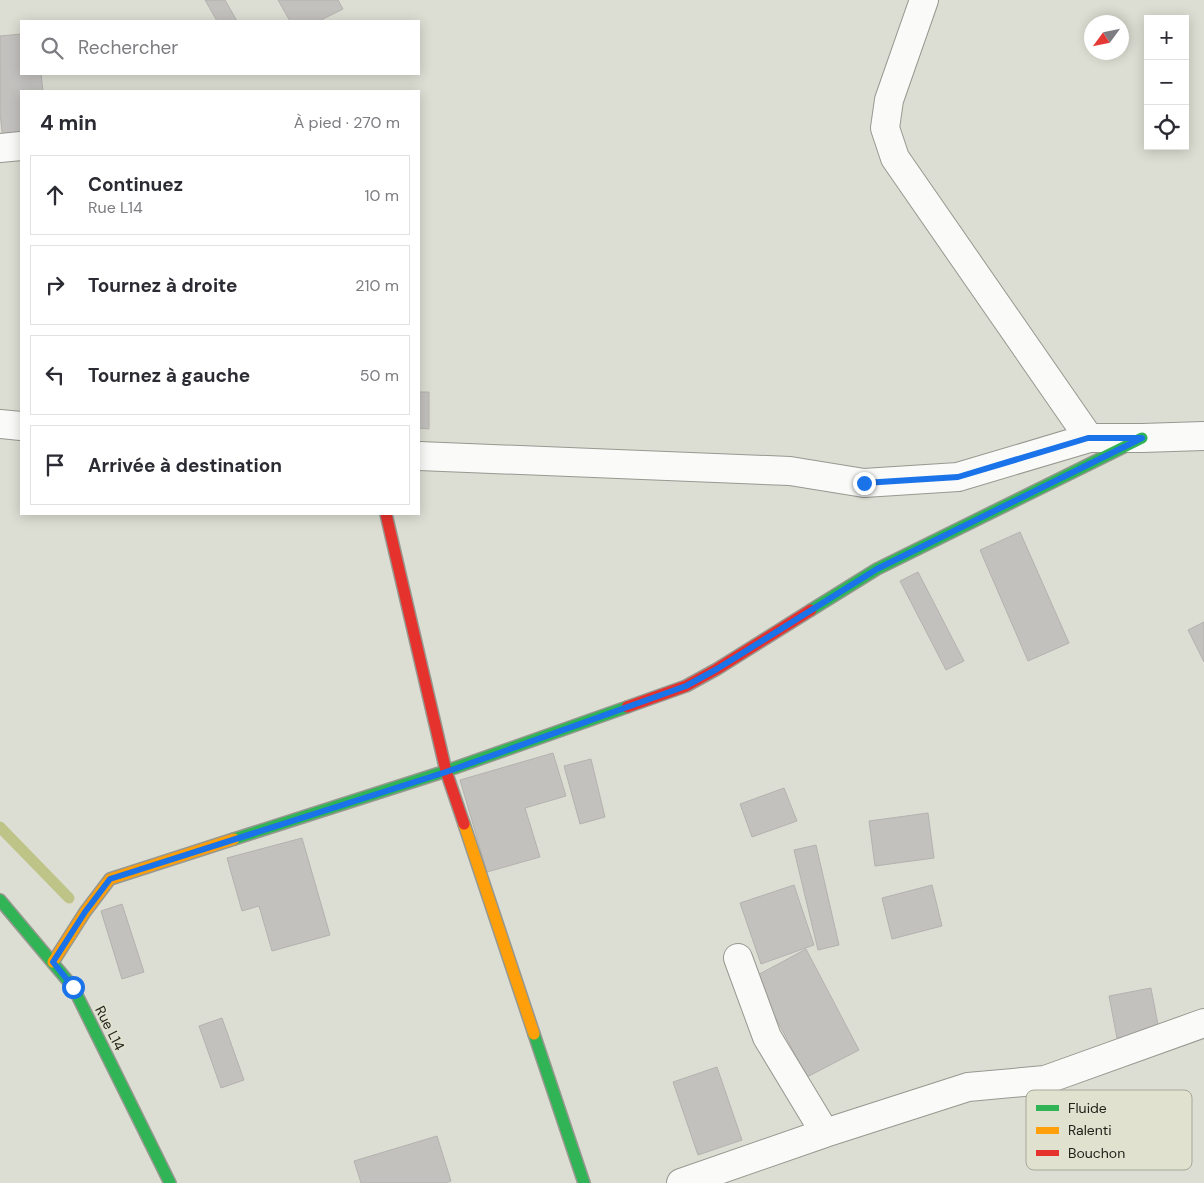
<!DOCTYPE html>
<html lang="fr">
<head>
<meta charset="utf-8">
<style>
  :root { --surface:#fff; --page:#f2f2f3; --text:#2b2b33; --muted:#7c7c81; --line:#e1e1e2 }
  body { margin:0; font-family:"DM Sans",sans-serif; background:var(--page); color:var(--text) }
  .controls { position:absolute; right:15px; top:15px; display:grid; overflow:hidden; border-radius:0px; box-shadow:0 2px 12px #0003 }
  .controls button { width:45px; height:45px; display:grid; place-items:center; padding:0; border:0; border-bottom:1px solid var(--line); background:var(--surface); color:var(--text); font:25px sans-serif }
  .compass { position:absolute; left:1084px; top:15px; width:45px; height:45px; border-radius:50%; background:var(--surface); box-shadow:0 2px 12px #0003; rotate:237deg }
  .stop { position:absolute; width:15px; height:15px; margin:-11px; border:4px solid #1a73e8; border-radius:50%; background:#fff }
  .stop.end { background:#1a73e8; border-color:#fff; box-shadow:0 1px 5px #0008 }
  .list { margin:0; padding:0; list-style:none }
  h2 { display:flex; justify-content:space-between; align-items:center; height:65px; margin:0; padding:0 20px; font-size:21px }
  h2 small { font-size:16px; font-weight:400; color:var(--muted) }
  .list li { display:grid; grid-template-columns:32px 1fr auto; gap:15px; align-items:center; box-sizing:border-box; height:80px; margin:0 10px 10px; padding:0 10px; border:1px solid var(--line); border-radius:0px }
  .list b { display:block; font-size:19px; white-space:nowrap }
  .list p { margin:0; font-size:16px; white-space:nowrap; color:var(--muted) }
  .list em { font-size:16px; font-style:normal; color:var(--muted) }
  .icon { flex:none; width:28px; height:28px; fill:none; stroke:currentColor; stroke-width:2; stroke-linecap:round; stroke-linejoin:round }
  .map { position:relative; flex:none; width:1204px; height:1183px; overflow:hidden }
  .search { position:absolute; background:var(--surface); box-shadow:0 2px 12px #0003; left:20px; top:20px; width:400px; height:55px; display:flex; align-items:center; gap:12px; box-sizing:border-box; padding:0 18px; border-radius:0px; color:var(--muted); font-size:19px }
  .panel { position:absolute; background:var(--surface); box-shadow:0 2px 12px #0003; left:20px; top:90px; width:400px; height:425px; border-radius:0px }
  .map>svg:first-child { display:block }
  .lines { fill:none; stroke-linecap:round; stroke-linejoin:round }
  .stream { stroke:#bec387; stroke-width:11 }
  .building { fill:#c3c1be; stroke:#b4b2af }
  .street-casing { stroke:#979890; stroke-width:30 }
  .fast-casing { stroke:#979890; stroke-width:14 }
  .slow-casing { stroke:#979890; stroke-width:14 }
  .jam-casing { stroke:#979890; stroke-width:14 }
  .street { stroke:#fafaf8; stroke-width:28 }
  .fast { stroke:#30b455; stroke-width:11 }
  .slow { stroke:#ff9f0a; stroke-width:11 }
  .jam { stroke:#e5322d; stroke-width:11 }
  .route { stroke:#1a73e8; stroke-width:6 }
  .labels { text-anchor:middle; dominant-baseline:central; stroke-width:4; stroke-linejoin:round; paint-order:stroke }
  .street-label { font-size:14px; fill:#21211a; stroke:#e0e2cf }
  .key { fill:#e0e2cf; stroke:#a7a899; stroke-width:1 }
  .key-label { font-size:14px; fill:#21211a }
</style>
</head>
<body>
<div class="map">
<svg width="1204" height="1183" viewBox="0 0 1204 1183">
  <rect width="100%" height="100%" fill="#dcded3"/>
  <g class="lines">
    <path class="stream" d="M0 827 69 898"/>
  </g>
  <path class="building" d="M205 0H225L237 21H217Z
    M278 0H338L343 9 319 21H290Z
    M21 34V74H41L43 91H21V137L3 140 0 113V36Z
    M419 392H429V429L419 428Z
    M1020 532 1069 643 1028 661 980 550Z
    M918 572 964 661 946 670 900 581Z
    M1204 622V662L1188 630Z
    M553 753 566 796 525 808 540 857 487 872 460 780Z
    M591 759 605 817 580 824 564 766Z
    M784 788 797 821 752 837 740 804Z
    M928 813 934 858 875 866 869 821Z
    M302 838 330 935 272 951 259 906 242 911 227 858Z
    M816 845 839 945 818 950 794 850Z
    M794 885 814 945 761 964 740 903Z
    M932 885 942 926 892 939 882 898Z
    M122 904 144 972 122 979 101 911Z
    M806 949 859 1050 807 1077 754 977Z
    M1151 988 1159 1030 1117 1038 1109 996Z
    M222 1018 244 1080 221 1088 199 1026Z
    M717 1067 742 1140 698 1155 673 1082Z
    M437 1136 451 1181 445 1183H361L354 1161Z"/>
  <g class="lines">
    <defs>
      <path id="street" d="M924 0 889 100 885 128 895 158 1089 438
        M0 148 21 146
        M0 424 21 426
        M419 456 790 471 864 483 958 477 1089 438H1142L1204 436
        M738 958 767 1037 825 1133
        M681 1183 825 1133 968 1087 1045 1080 1204 1023"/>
      <path id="fast" d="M811 610 877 569 1142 438
        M234 839 446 771 627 707
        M0 900 73 987 170 1183
        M534 1034 584 1183"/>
      <path id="slow" d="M464 824 534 1034
        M53 962 85 912 110 879 234 839"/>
      <path id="jam" d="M386 514 446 771 464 824
        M627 707 686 686 717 669 811 610"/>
    </defs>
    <use href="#street" class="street-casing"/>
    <use href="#fast" class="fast-casing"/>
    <use href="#slow" class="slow-casing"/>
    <use href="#jam" class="jam-casing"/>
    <use href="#street" class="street"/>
    <use href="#fast" class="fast"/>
    <use href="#slow" class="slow"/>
    <use href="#jam" class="jam"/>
  </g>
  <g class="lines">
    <path class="route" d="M73 987 53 962 85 912 110 879 446 772 686 686 717 669 877 569 1142 438H1088L958 477 864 483"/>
  </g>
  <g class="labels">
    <g class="street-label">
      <text transform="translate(110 1028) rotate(63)">Rue L14</text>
    </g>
  </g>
  <rect x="1026" y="1090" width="166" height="80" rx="8" class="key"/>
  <rect x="1036" y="1105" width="23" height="6" fill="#30b455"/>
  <rect x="1036" y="1127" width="23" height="7" fill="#ff9f0a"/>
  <rect x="1036" y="1150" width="23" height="6" fill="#e5322d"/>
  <g class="key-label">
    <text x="1068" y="1113">Fluide</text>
    <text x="1068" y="1135">Ralenti</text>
    <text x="1068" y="1158">Bouchon</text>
  </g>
</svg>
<div class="controls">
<button>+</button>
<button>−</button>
<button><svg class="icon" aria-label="locate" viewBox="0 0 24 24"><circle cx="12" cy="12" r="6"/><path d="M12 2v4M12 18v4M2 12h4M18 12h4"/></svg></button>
</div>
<svg class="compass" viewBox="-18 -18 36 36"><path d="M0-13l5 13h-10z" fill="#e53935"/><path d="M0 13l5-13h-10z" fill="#7c7c81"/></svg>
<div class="stop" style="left:73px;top:987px"></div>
<div class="stop end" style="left:864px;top:483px"></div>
<div class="search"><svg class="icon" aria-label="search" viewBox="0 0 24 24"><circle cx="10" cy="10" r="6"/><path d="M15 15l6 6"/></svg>Rechercher</div>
<section class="panel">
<h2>4 min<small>À pied · 270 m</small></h2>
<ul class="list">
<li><svg class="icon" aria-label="ahead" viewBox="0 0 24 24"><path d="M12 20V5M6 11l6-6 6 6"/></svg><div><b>Continuez</b><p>Rue L14</p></div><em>10 m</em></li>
<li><svg class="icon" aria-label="right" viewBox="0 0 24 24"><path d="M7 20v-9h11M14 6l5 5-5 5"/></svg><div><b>Tournez à droite</b></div><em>210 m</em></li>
<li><svg class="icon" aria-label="left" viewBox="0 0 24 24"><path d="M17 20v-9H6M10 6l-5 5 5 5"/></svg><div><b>Tournez à gauche</b></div><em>50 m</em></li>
<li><svg class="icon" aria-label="arrive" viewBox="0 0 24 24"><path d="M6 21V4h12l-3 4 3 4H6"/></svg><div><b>Arrivée à destination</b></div></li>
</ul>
</section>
</div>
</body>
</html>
